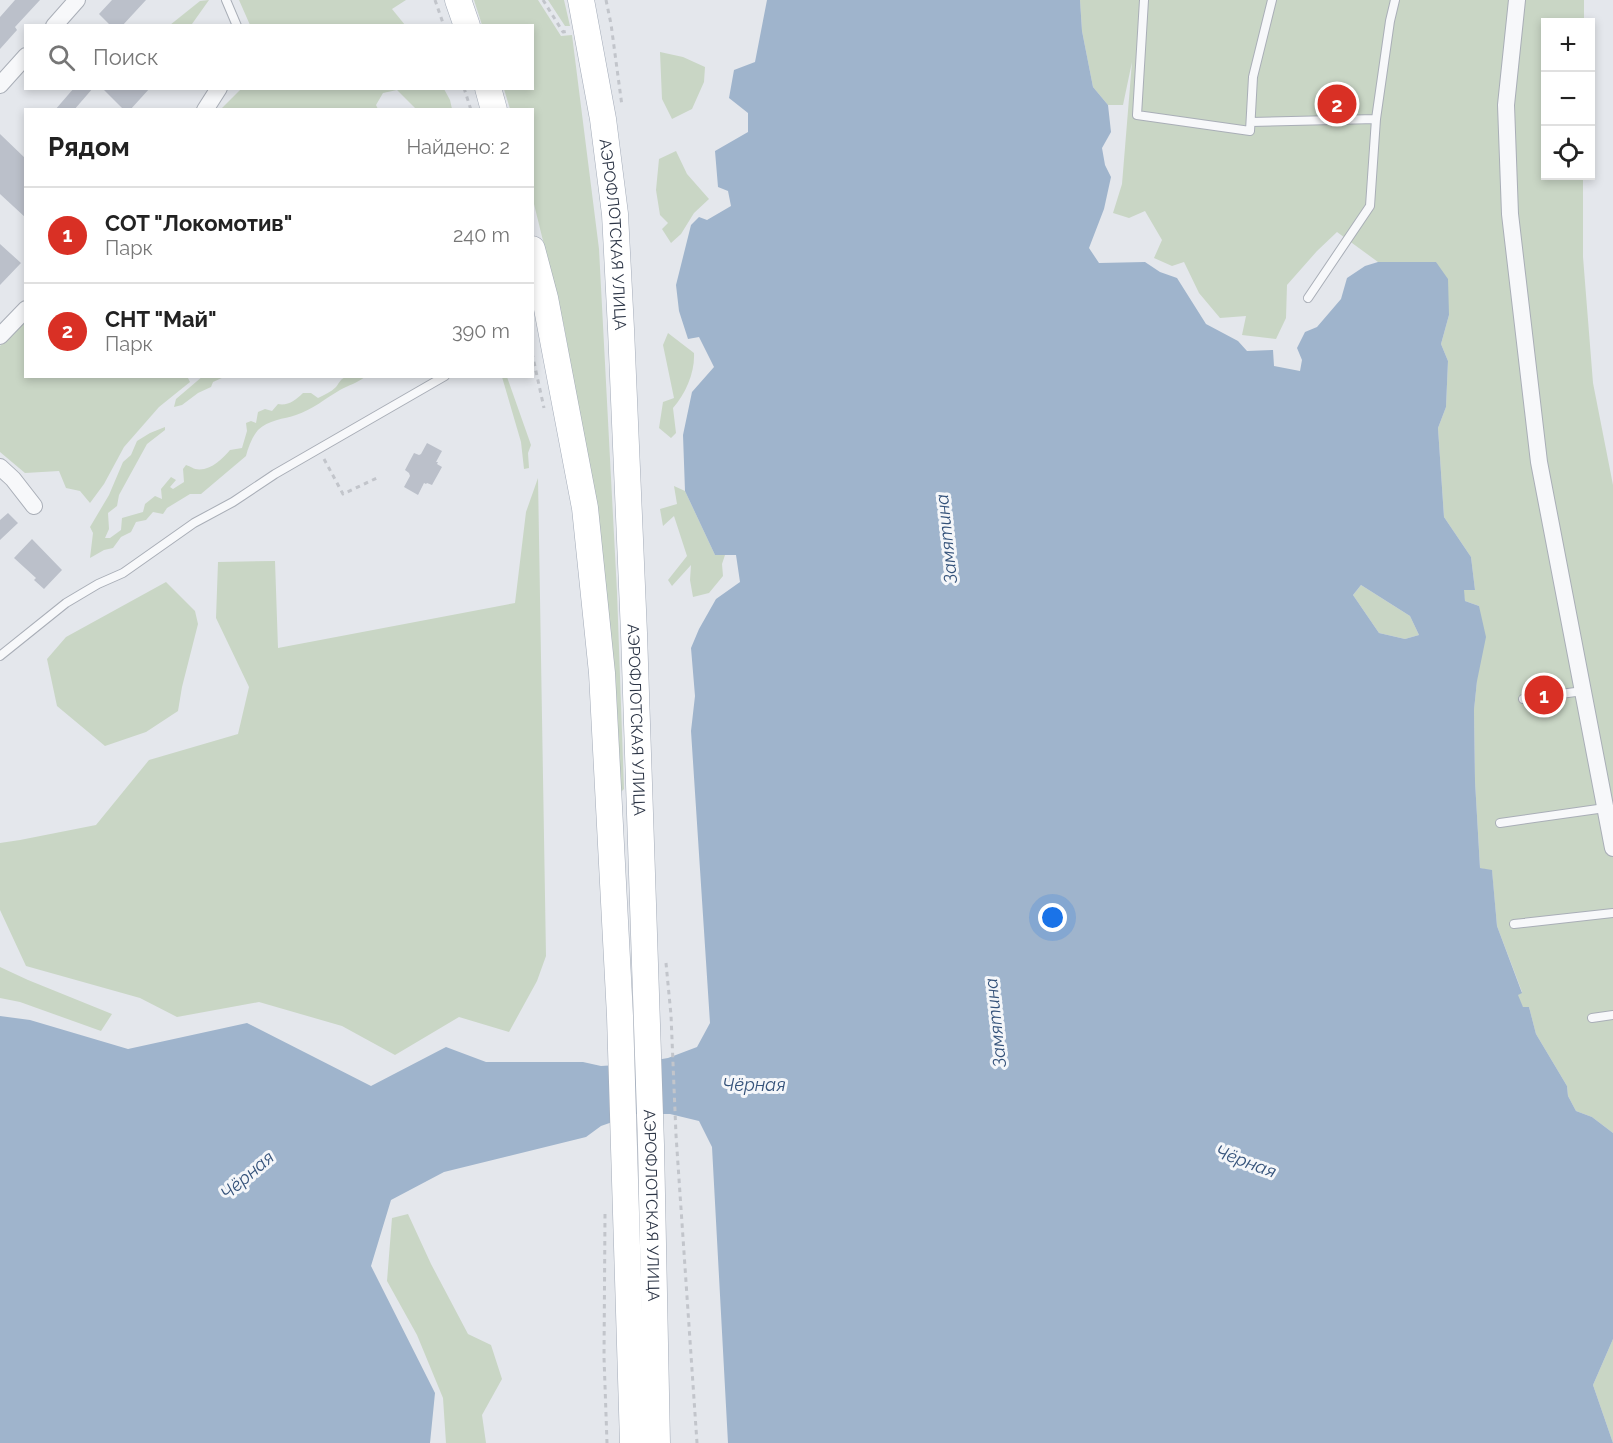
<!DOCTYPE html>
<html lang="ru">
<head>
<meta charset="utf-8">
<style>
  :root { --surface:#fff; --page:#f6f6f6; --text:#222; --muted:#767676; --line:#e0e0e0; --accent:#d93025 }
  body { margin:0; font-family:Raleway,sans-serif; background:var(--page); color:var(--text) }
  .controls { position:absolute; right:18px; top:18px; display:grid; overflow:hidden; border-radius:0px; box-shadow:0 3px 9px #0003 }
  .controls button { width:54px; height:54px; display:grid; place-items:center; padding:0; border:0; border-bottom:2px solid var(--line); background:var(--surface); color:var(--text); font:30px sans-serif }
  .you { position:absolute; left:1053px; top:918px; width:21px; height:21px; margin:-15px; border:4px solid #fff; border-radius:50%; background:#1a73e8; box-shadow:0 0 0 9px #1a73e833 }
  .badge { display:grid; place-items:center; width:39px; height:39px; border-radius:50%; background:var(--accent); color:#fff; font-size:20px; font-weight:700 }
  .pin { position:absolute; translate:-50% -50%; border:3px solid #fff; box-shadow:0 2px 6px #0006 }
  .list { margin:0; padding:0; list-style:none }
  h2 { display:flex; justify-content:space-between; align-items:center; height:78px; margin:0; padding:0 24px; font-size:26px }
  h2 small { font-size:20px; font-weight:400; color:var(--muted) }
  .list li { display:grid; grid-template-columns:39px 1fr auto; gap:18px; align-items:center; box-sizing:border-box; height:96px; padding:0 24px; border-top:2px solid var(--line) }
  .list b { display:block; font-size:22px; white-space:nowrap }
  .list p { margin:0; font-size:20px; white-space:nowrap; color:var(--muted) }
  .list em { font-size:20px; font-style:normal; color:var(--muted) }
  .icon { flex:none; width:33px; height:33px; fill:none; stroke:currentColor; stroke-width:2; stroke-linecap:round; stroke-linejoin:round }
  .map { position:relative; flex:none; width:1613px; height:1443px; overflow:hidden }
  .search { position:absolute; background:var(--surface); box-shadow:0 3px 9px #0003; left:24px; top:24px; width:510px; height:66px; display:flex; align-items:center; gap:15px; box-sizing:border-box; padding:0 21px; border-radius:0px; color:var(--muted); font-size:22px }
  .panel { position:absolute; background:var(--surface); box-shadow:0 3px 9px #0003; left:24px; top:108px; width:510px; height:270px; border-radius:0px }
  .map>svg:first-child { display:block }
  .green { fill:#c9d6c5 }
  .water { fill:#9fb4cc; fill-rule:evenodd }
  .building { fill:#bbc0ca }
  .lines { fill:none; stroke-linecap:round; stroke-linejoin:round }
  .service-casing { stroke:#a9aeb7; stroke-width:10 }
  .minor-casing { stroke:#a9aeb7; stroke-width:18 }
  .primary-casing { stroke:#a3abb8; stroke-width:27 }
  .path { stroke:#c2c5cb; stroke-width:3; stroke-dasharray:4.5 4.5; stroke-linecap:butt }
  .service { stroke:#f7f8fa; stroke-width:8 }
  .minor { stroke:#f7f8fa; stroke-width:16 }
  .primary { stroke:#fff; stroke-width:26 }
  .labels { text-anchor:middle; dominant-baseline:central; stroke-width:6; stroke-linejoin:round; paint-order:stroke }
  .street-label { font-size:16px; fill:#2b3445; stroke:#f4f6f9 }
  .water-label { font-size:18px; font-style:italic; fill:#34527a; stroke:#f4f6f9 }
</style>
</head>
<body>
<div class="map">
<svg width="1613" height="1443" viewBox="0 0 1613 1443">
  <rect width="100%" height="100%" fill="#e4e7ec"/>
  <path class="green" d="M209 0 192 24 188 25H170L200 1Z
    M239 0H406L392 9 405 25H250Z
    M474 0H538L561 36 572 35 599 249 617 592 624 789 620 793 590 476 564 326 533 200 532 110 510 109 504 89 532 88V26L482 25Z
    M548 0H564L570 26H565Z
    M1080 0H1584V22H1546V176H1583V257L1593 383 1613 485V1133L1592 1117 1576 1111 1568 1096 1567 1086 1536 1034 1529 1007 1523 1008 1517 994 1522 992 1497 926 1492 871 1480 868 1475 781 1474 710 1477 681 1479 606 1465 601 1463 590H1475L1471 557 1444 517 1438 428 1446 407 1448 361 1441 344 1449 315 1436 262H1378L1337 232 1317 251 1287 285 1286 318 1276 339 1242 335 1246 316 1220 318 1199 293 1184 262 1172 266 1154 258 1162 240 1145 211 1129 218 1113 213 1122 184 1132 62 1123 105H1108L1093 87 1082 31Z
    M660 52 683 57 705 67 704 82 692 109 672 119 662 99Z
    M241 89H444L450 100 452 109H416L397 90 383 93 376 105 378 109H221Z
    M676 151 687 174 709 199 694 213 681 234 671 243 662 229 668 223 660 215 656 190 659 159Z
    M25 319 26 376H187L190 382 159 407 124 447 104 484 90 503 80 491 66 488 59 471 25 473 0 452V346Z
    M668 333 694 353C695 372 686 393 673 408L676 433 671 438 659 428 663 402 674 398 663 345Z
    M203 376 224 377 213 382 211 387 198 393 182 405 174 407 176 399Z
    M346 377H365C357 383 349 385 340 390 326 398 312 410 296 415 284 419 268 420 258 430 252 437 248 448 246 456L201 494H190L167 508 163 514 153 512 146 520 136 522 131 532 121 537 113 548 104 550 90 558 93 533 90 527 109 495 123 462 131 455 137 441 150 433 165 427V430L147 444 119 495 117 506 108 513 109 529 105 538H110L121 530 122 518 143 512 145 504 155 496 162 499 161 489 171 477 176 480 170 487 173 489 184 482 183 469 186 465C187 465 195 469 195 469 210 472 222 459 230 450L242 448 247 431 246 423 251 421 256 423 258 412 265 409 272 411 278 404C288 406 296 400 303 393H311L318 398C324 395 331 392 336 387 340 382 340 379 346 377Z
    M502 377H507L531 445 528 453 529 468 524 469 521 442Z
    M538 478 546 956 537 981 509 1032 459 1017 395 1055 342 1026 259 1002 177 1017 140 998 26 966 0 910V843L20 840 96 825 149 760 238 734 249 687 216 618 218 562 275 561 278 648 515 603 526 512Z
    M674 486 685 491 715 555H725L722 564 723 576 709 593 693 597 690 580 691 565 672 586 668 580 687 556 674 516 663 526 660 509 677 504Z
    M166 582 195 611 198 624 182 687 178 711 146 732 105 746 57 706 47 659 66 637Z
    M1361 585 1410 616 1419 635 1405 639 1379 633 1353 595Z
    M0 967 28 980 112 1014 101 1031 20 1002 0 998Z
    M408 1214 431 1264 468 1334 491 1345 502 1379 482 1415 486 1443H446L443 1398 417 1335 387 1281 392 1218Z
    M1613 1339V1443L1593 1385Z"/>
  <path class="water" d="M767 0H1080L1082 31 1093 87 1108 105 1111 132 1102 148 1105 165 1111 177 1104 209 1089 248 1099 263 1145 262 1160 272 1177 278 1206 324 1238 341 1247 351 1273 350 1274 366 1300 371 1302 360 1297 348 1305 332 1317 327 1341 299 1347 278 1365 266 1378 262H1436L1448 279 1449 315 1441 344 1448 361 1446 407 1438 428 1444 517 1471 557 1475 590H1464L1465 601 1479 606 1486 637 1477 681 1474 710 1475 781 1480 868 1492 870 1497 926 1522 993 1518 995 1523 1007H1529L1536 1034 1567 1086 1568 1096 1576 1111 1592 1117 1613 1133V1339L1593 1385 1613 1443H728L712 1147 699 1121 670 1114H635L601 1126 586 1137 444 1172 391 1200 371 1266 435 1393 430 1443H0V1016L30 1020 128 1049 247 1023 371 1086 446 1047 486 1062H583L601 1066 632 1064 668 1058 697 1047 710 1023 691 731 695 696 691 648 699 629 716 599 740 582 736 555H715L685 491 683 435 692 392 714 367 699 337 688 339 679 311 676 285 691 225 699 217 707 220 731 206 728 191 718 187 715 151 748 132V113L729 98 734 70 755 62ZM1361 585 1410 616 1419 635 1405 639 1379 633 1353 595Z"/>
  <path class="building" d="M15 0H40L15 27 17 30 0 49V17Z
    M112 0H146L122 26H111L99 14Z
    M74 88H93L74 110H55Z
    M102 88H150L130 110H124Z
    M0 134 26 159V218L0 194Z
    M0 244 21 263 0 285Z
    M427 443 442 451 436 462H438L437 464 442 467 432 485 427 483 426 484 424 483 418 495 404 487 410 476 409 473 405 470 414 453 419 455 421 454Z
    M8 513 18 523 0 540V520Z
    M32 539 62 570 44 589 34 580 36 578 14 558Z"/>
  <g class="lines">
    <defs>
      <path id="service" d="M226 0 237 26
        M1144 0 1137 115 1250 131 1253 77 1272 0
        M1251 122 1376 119
        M1308 298 1370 206 1376 119 1390 21 1395 0
        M0 656 66 603 98 584 123 573 194 523 233 502 275 474 445 376
        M1523 699 1583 691
        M1500 823 1605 808
        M1514 924 1613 913
        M1592 1018 1613 1015"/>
      <path id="minor" d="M1517 0 1506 105 1510 214 1539 462 1613 848
        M54 26 77 0
        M0 85 26 56
        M205 110 219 88
        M0 336 26 309
        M0 467 13 479 34 506"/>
      <g id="primary">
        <path d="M458 0 467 26"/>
        <path id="s1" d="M581 0 603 119 615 214 621 329 634 633 651 1145 657 1443"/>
        <path d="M488 88 494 110"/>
        <path d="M532 249 545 298 585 508 602 673 620 1016 633 1443"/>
      </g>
    </defs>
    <use href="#service" class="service-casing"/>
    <use href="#minor" class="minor-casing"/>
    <use href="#primary" class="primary-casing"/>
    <path class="path" d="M435 0 444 26
      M543 0 563 32 568 31
      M606 0 611 24 622 106
      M464 88 471 110
      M532 353 544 408
      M324 459 343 494 379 477
      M666 963 671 1015 676 1135 697 1443
      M605 1214 604 1357 607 1443"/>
    <use href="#service" class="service"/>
    <use href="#minor" class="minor"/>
    <use href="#primary" class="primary"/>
  </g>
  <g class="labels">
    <g class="street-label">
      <text stroke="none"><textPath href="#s1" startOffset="237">АЭРОФЛОТСКАЯ УЛИЦА</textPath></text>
      <text stroke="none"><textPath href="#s1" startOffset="723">АЭРОФЛОТСКАЯ УЛИЦА</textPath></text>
      <text stroke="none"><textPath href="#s1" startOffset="1209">АЭРОФЛОТСКАЯ УЛИЦА</textPath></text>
    </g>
    <g class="water-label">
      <text transform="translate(946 539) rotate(-96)">Замятина</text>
      <text transform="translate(995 1023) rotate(-96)">Замятина</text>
      <text x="754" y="1084">Чёрная</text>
      <text transform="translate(1246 1161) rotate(20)">Чёрная</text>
      <text transform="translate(247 1175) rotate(-41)">Чёрная</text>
    </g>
  </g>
</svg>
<div class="controls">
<button>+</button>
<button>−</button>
<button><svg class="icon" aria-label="locate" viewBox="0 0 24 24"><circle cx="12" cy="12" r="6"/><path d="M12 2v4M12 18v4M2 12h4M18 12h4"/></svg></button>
</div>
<div class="you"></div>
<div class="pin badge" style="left:1544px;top:695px">1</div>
<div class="pin badge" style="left:1337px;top:104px">2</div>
<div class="search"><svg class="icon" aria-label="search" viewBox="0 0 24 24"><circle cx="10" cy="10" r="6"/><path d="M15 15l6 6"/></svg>Поиск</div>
<section class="panel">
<h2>Рядом<small>Найдено: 2</small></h2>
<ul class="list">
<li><span class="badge">1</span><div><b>СОТ &quot;Локомотив&quot;</b><p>Парк</p></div><em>240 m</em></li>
<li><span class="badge">2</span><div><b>СНТ &quot;Май&quot;</b><p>Парк</p></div><em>390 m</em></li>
</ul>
</section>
</div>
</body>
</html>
